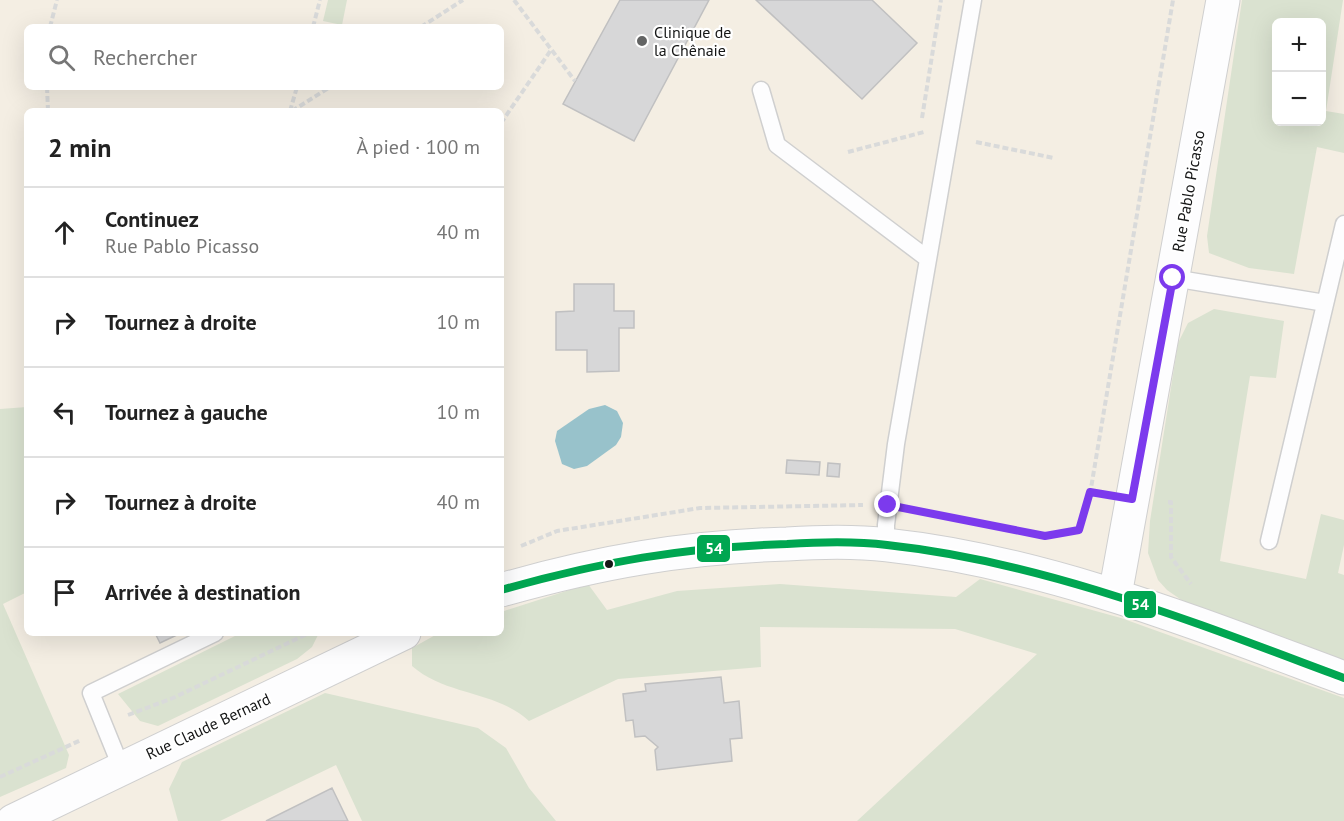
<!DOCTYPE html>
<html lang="fr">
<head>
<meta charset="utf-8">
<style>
  :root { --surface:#fff; --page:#f6f6f6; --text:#222; --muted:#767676; --line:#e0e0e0 }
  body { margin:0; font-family:"PT Sans",sans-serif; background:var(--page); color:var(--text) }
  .controls { position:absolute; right:18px; top:18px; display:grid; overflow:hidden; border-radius:9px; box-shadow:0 6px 24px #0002 }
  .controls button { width:54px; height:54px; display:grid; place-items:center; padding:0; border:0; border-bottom:2px solid var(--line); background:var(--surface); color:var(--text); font:30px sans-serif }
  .stop { position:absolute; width:18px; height:18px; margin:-14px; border:4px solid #7c3aed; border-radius:50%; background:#fff }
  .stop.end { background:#7c3aed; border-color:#fff; box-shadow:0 2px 6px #0008 }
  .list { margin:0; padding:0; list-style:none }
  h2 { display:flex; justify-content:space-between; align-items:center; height:78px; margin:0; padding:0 24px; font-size:26px }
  h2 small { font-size:20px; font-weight:400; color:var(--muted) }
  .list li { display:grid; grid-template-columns:39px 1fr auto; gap:18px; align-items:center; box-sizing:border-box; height:90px; padding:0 24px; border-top:2px solid var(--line) }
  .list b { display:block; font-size:22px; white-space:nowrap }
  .list p { margin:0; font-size:20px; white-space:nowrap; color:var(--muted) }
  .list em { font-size:20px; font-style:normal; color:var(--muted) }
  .icon { flex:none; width:33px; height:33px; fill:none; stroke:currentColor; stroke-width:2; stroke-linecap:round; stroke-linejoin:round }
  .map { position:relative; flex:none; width:1344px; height:821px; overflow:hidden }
  .search { position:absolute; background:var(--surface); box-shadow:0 6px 24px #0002; left:24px; top:24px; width:480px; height:66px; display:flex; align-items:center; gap:15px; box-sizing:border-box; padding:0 21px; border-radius:9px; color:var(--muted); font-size:22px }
  .panel { position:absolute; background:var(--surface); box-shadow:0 6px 24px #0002; left:24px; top:108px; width:480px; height:528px; border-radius:9px }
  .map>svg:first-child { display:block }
  .industrial { fill:#f4eee3; fill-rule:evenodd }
  .green { fill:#dae2d0; fill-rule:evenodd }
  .water { fill:#98c2cb }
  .building { fill:#d7d7d8; stroke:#c0c0c1; stroke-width:1.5 }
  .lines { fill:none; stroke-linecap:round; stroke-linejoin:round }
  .lane-casing { stroke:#cfcfcf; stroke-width:19 }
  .street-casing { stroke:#cfcfcf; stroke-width:35 }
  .path { stroke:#d9dada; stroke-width:4; stroke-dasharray:6 3; stroke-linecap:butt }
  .lane { stroke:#fdfdfe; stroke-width:16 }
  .street { stroke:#fdfdfe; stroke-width:33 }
  .bus-1-casing { stroke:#fff; stroke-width:12 }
  .bus-1 { stroke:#00a651; stroke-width:8 }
  .route { stroke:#7c3aed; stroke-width:8 }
  .poi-dot { fill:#636464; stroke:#fff; stroke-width:2 }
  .bus-dot { fill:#151616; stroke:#fff; stroke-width:2 }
  .labels { text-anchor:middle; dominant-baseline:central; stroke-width:4.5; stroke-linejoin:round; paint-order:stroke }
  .poi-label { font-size:16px; fill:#151616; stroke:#fff; text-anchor:start }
  .street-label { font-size:16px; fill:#151616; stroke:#fff }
  .line-badge { stroke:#fff; stroke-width:2 }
  .badge-label { font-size:16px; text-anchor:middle; font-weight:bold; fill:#fff }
</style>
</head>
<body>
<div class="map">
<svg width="1344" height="821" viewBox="0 0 1344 821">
  <rect width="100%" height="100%" fill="#f4f4f5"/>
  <path class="industrial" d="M0 0H1344V821H0ZM1276 22H1322V122H1276ZM27 27H501V87H27ZM27 111H501V633H27Z"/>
  <path class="green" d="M328 0H347L342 25 323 21Z
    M1242 0H1343L1326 111 1344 114V153L1317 147 1294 274 1249 268 1209 253 1207 236ZM1276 22H1322V122H1276Z
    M1214 309 1284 321 1276 378 1250 376 1220 561 1306 579 1321 514 1344 520V545L1338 573 1344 575V662L1193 608 1167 590 1158 580 1148 553 1150 521 1178 343 1188 323Z
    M27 407V592L3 604 69 755 66 768 0 797V409Z
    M980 579 1121 618 1344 698V821H857L1037 654 955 629 760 627 761 667 618 679 529 721C495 690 446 696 412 666V648L439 633H501V612L588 584 607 610 677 591 780 584 956 597Z
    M241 633H319L312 647 297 659 158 726 140 721 118 694Z
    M325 693 478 728 506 748 529 788 556 821H362L336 765 220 821H178L169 789 182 762Z"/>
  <path class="water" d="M605 405 617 411 623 423 621 437 616 445 587 466 574 469 562 464 555 441 557 431 589 409Z"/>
  <path class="building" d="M620 0H709L634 141 563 104Z
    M756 0H872L917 43 862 99Z
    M574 284H614V311H634V328H619V371L587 372V350H556V312L574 311Z
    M787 460 820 462 819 475 786 473Z
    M828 463 840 464 839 477 827 476Z
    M155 633H181L160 643Z
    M721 677 724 703 739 701 742 738 730 739 732 761 657 770 655 750 658 747 645 736 635 737 633 720 626 721 623 694 646 691 645 684Z
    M332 788 348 821H266Z"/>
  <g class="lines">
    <defs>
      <path id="lane" d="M761 90 777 145 928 259
        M1173 278 1325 303
        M1269 541 1344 224
        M886 544V525L896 444 973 0
        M121 767 91 693 215 633"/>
      <path id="street" d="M501 590C600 562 684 547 787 544 820 542 855 541 887 545 1045 562 1196 623 1344 678
        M1115 595 1223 0
        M13 821 404 633"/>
    </defs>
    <use href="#lane" class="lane-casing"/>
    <use href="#street" class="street-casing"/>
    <path class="path" d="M514 0 575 81
      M50 27 57 0
      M313 27 320 0
      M421 27 463 0
      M47 87 48 111
      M290 111 297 87
      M292 111 330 87
      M922 118 941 0
      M501 123 551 50
      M976 142 1054 158
      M848 152 924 132
      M1168 502H1171V557L1191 584
      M1036 534 1045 536 1079 530 1088 506 1173 0
      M521 546 557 531 700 508 863 505
      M128 715 173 698 309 633
      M0 777 81 740"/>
    <use href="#lane" class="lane"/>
    <use href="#street" class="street"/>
    <defs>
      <path id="bus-1" d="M501 590C600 562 684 547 787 544 820 542 855 541 887 545 1045 562 1196 623 1344 678"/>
    </defs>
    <use href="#bus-1" class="bus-1-casing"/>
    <use href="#bus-1" class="bus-1"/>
  </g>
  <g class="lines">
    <path class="route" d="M888 505 1045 536 1079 530 1090 492 1132 499 1173 278"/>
  </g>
  <circle class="poi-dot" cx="642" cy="41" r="6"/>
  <circle class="bus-dot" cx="609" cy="564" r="5"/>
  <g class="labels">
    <g class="poi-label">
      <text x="654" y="32">Clinique de<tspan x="654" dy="18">la Chênaie</tspan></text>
    </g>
    <g class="street-label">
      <text transform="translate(1188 191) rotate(-80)">Rue Pablo Picasso</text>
      <text transform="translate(208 726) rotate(-25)">Rue Claude Bernard</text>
    </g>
  </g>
  <g class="line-badge">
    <rect x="696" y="534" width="35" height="29" rx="6" fill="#00a651"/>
    <rect x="1123" y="590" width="34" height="29" rx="6" fill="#00a651"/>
  </g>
  <g class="badge-label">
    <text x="714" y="554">54</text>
    <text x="1140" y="610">54</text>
  </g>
</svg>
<div class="controls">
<button>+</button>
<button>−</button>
</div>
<div class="stop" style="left:1173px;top:278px"></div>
<div class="stop end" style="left:888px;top:505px"></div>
<div class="search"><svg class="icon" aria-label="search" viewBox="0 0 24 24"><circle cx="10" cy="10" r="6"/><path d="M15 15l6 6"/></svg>Rechercher</div>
<section class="panel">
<h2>2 min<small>À pied · 100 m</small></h2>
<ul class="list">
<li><svg class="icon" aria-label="ahead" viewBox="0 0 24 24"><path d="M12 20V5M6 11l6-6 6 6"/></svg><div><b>Continuez</b><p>Rue Pablo Picasso</p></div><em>40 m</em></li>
<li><svg class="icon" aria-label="right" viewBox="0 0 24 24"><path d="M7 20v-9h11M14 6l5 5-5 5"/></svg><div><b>Tournez à droite</b></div><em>10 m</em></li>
<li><svg class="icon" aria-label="left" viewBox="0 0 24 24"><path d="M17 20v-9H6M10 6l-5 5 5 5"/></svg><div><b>Tournez à gauche</b></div><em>10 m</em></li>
<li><svg class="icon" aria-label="right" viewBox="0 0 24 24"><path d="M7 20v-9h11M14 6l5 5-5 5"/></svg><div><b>Tournez à droite</b></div><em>40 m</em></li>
<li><svg class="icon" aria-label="arrive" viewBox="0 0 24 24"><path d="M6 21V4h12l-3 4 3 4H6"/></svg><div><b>Arrivée à destination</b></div></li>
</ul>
</section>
</div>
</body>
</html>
